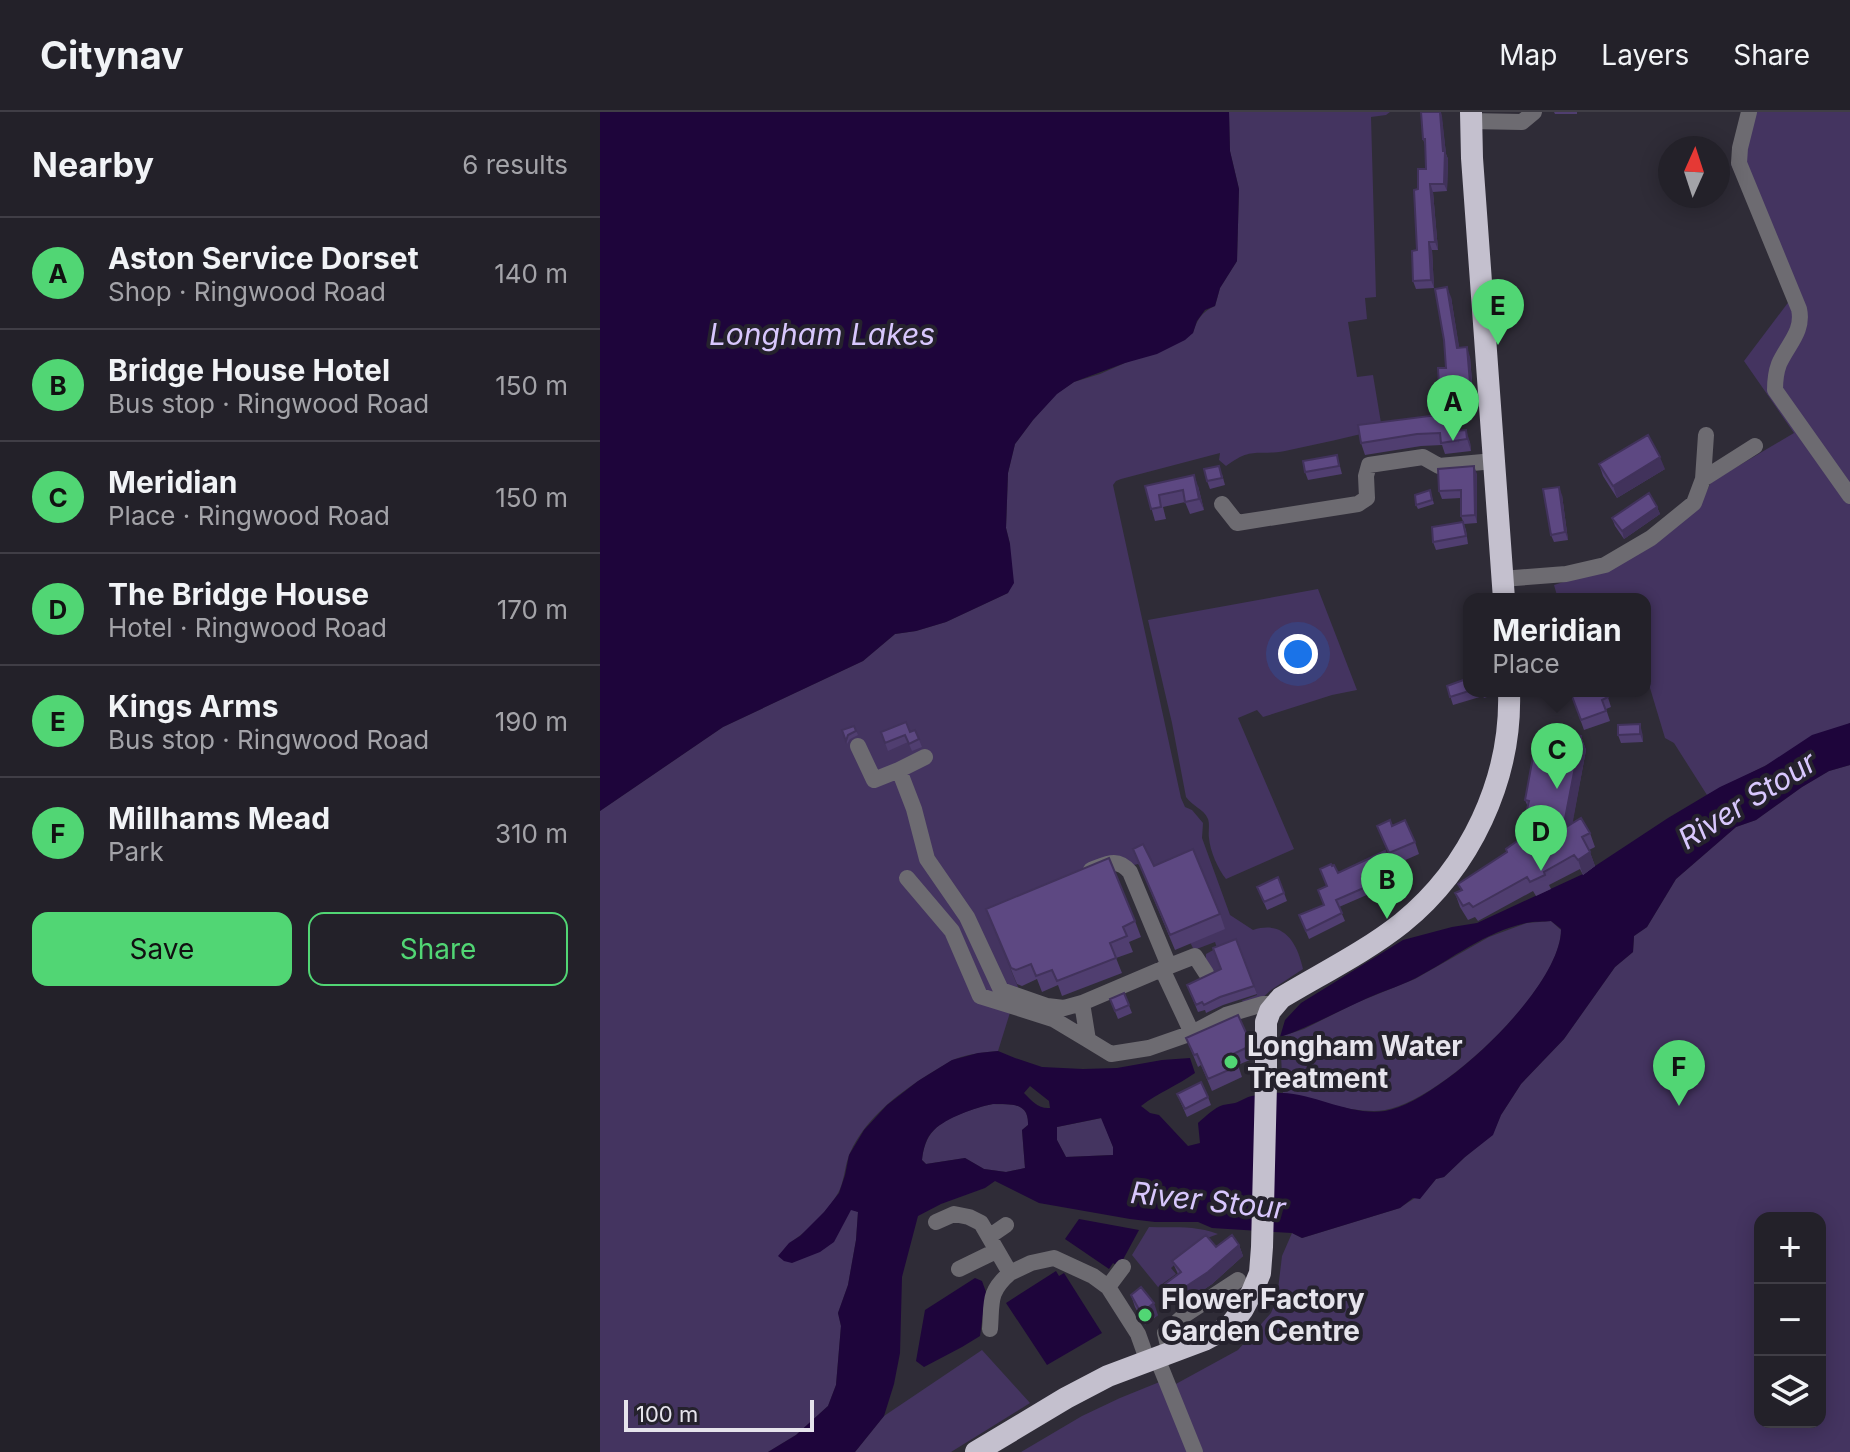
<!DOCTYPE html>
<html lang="en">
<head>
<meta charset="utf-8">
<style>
  :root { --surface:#232129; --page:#2b2931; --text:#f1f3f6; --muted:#a3a3a8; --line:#403e46; --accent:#51d674 }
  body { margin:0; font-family:Inter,sans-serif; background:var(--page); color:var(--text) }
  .controls { position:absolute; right:24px; bottom:24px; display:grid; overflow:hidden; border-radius:16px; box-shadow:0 4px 20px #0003 }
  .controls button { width:72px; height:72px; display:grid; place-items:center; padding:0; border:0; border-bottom:2px solid var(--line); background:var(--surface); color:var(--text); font:40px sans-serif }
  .compass { position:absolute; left:1058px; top:24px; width:72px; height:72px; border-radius:50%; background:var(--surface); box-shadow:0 4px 20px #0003; rotate:3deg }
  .scale { position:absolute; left:24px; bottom:20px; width:190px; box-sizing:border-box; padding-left:8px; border:4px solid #e6e4ec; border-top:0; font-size:22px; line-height:28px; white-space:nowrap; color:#e6e4ec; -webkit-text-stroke:6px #25222d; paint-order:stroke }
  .you { position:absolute; left:698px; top:542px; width:28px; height:28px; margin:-20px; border:6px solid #fff; border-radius:50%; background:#1a73e8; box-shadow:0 0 0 12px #1a73e833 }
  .badge { display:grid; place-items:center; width:52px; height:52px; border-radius:50%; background:var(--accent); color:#111; font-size:26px; font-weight:700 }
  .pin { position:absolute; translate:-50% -66px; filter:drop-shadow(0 2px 4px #0008) }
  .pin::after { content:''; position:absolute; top:42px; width:28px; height:24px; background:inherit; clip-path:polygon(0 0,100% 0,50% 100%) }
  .popup { position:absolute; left:863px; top:481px; width:188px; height:104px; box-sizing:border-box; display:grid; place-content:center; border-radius:16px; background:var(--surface); filter:drop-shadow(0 2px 6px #0005); font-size:26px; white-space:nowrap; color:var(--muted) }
  .popup b { font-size:30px; color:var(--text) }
  .popup::after { content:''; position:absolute; left:50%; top:100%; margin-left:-16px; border:16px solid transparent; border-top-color:var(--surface) }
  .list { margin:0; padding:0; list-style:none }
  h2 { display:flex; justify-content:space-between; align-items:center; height:104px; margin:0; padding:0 32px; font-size:34px }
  h2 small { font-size:26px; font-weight:400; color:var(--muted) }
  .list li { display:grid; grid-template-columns:52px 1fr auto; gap:24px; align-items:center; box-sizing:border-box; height:112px; padding:0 32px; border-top:2px solid var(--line) }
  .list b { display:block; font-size:30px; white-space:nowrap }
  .list p { margin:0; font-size:26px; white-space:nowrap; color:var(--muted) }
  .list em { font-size:26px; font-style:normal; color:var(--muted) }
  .actions { display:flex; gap:16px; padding:24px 32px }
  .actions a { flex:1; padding:18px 0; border:2px solid var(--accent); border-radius:16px; text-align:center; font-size:28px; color:var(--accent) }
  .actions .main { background:var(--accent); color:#111 }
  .icon { flex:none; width:44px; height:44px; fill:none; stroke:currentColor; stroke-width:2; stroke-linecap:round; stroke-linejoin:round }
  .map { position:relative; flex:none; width:1250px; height:1340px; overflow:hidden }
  header { display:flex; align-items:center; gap:48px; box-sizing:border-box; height:112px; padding:0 40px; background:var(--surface); border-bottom:2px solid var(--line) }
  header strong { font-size:38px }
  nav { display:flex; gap:44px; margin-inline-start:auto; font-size:28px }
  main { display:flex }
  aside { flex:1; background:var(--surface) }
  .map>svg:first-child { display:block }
  .green { fill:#443460; fill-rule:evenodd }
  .water { fill:#1e053b; fill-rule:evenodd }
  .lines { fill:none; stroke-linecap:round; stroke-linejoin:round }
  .minor { stroke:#6d6b71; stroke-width:16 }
  .highway { stroke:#c4c0ce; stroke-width:22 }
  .wall { fill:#503e70 }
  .shaded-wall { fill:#41325b }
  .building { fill:#5d4882; stroke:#41325b; stroke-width:2 }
  .poi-dot { fill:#51d674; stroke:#25222d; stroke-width:3 }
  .labels { text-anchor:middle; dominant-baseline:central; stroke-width:8; stroke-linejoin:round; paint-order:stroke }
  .poi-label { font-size:28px; font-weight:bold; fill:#e6e4ec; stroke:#25222d; text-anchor:start }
  .water-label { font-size:30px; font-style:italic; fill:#d8c7fd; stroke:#25222d }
</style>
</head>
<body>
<header>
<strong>Citynav</strong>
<nav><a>Map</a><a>Layers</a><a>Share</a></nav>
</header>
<main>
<aside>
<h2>Nearby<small>6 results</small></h2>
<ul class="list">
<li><span class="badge">A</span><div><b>Aston Service Dorset</b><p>Shop · Ringwood Road</p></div><em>140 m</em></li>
<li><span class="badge">B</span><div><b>Bridge House Hotel</b><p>Bus stop · Ringwood Road</p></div><em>150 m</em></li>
<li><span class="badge">C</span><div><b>Meridian</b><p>Place · Ringwood Road</p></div><em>150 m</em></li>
<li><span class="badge">D</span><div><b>The Bridge House</b><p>Hotel · Ringwood Road</p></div><em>170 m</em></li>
<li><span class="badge">E</span><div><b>Kings Arms</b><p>Bus stop · Ringwood Road</p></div><em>190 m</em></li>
<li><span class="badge">F</span><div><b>Millhams Mead</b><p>Park</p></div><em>310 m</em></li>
</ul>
<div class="actions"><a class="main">Save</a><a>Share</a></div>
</aside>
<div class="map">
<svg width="1250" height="1340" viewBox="0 0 1250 1340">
  <rect width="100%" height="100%" fill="#2f2c37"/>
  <path class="green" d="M629 0H790L786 3 771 5 776 185 765 186 767 207 748 210 757 265 773 263 782 317C750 325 717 332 685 339 658 344 652 334 626 354L619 348 620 341 521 367 516 369 513 373 581 686 585 695 592 698 603 711 602 726 630 803 653 818C684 808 697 830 703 857L671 878 660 888 647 891 641 889 657 883 652 868 622 859 615 860C609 856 605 850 606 842L617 836 615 830 594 838 559 769 538 752 513 758 391 809 418 875 398 939C384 940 369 942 355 947 348 950 341 955 334 959 301 979 266 1005 250 1041 245 1052 245 1065 240 1077 232 1095 207 1121 189 1131L251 1097 258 1100 256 1128 248 1173 238 1201 241 1214 236 1273 228 1294 196 1323 168 1340H0V699L123 615 263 549 295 522 316 519 346 510 408 481 410 432 406 416 408 361 415 332 433 308 456 282 474 270 500 262 593 221C597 207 602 200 615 194L620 176 637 149 639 77 630 39Z
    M1142 0H1250V611L1107 683 1074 631 1065 626 1047 566 1045 487H958L954 473 985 463 1102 389 1111 370 1194 321 1144 249 1190 188 1131 52 1143 7Z
    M718 477 757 578 732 583 663 605 657 598 638 606 694 737 626 767C618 757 610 739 609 726 608 720 610 713 608 707 604 697 592 694 586 685L572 611 548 508Z
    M1250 653V1340H601L574 1273 638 1238 671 1201 677 1186 682 1144 692 1121 702 1126 800 1096C815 1085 825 1082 836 1067L844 1065 865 1045 892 1023 901 1003 921 972 964 927 1015 855 1033 840 1034 824 1047 815 1076 767 1136 715 1156 708 1202 675 1229 659ZM1160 1106H1220V1310H1160Z
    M951 809 961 818C961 876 841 989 785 998 758 1003 711 987 683 981L680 925 704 917 756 891 815 867 889 825 927 811Z
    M393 992C410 993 429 989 428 1013L422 1018 425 1056 406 1060 384 1057 365 1046 326 1052 322 1048C323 1038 326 1026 334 1018 345 1006 376 995 393 992Z
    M502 1006 513 1035V1043L466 1045 457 1028V1015Z
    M549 1115C574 1116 594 1113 618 1122L602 1128 571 1156 576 1162 558 1175 532 1143Z
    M382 1238 430 1291 351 1340H255L284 1304Z
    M562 1269 592 1340H421L482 1304 520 1286Z"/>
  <path class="water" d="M0 0H629L630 39 639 77 637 149 620 176 615 194 605 198 597 209 593 221 585 228 557 242 525 251 474 270 457 282 433 308 415 332 408 361 406 416 410 432 414 471 408 481 346 510 316 519 295 522 263 549 123 615 0 699Z
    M1250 611V653L1229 659 1202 675 1156 708 1136 715 1076 767 1047 815 1034 824 1033 840 1015 855 964 927 921 972 901 1003 893 1023 865 1045 844 1065 836 1067 820 1087 813 1086 800 1096 702 1126 692 1121 612 1116 598 1110H555L530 1107 439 1091 395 1069 385 1076 341 1092 318 1104 302 1165 300 1241 294 1272 284 1304 255 1340H168L196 1323 228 1294 236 1273 241 1214 238 1201 248 1173 256 1128 258 1100 251 1098 234 1130 220 1140 192 1151 184 1149 178 1144 189 1131 200 1124 224 1100 239 1081 245 1063 249 1043 264 1018 287 993 318 969 352 948 378 941 398 939 415 946 442 955 483 957 517 956 562 948 590 946 595 961C578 973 558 981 541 994L550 1001 559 1003 588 1034 600 1031 598 1011C606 1004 614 996 623 993 627 992 631 992 635 991 641 989 646 985 652 984 661 982 673 980 682 981 716 982 750 1004 785 999 840 990 962 875 961 817L951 809C943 810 934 809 926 811 885 820 852 847 816 866 798 875 777 881 759 890 732 902 708 916 680 925L685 908 701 891 803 828 852 815 877 811 983 762 1068 706 1120 675 1165 654 1212 623ZM430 974 449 989 450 996C438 997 432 989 424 981ZM393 992C410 993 429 989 428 1013L422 1018 425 1056 406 1060 384 1057 365 1046 326 1052 322 1048C323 1038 326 1025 334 1018 346 1006 376 995 393 992ZM501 1006 513 1035V1043L466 1045 457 1028V1015Z
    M479 1107 539 1118 519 1155 513 1151 509 1157 465 1127Z
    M456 1159 459 1164 464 1161 502 1221 447 1253 406 1191Z
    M375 1166 382 1169 386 1180 380 1224 362 1235 324 1255 316 1249 325 1198Z"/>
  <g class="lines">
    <path class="minor" d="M1149 0 1140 36 1139 51 1199 197C1204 219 1188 232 1179 252 1176 260 1175 268 1175 278L1250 384
      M870 9 922 10 934 0
      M1103 367 1155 334
      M622 392 637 411 758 392 767 386 766 364 769 353 823 345 839 354 894 349
      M902 467 966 462 1005 453 1051 426 1094 391 1103 367 1106 323
      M258 634 274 668 299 658
      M325 645 299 658 314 697 327 747 367 805 401 878 447 894 464 896 482 891 488 928 511 942 549 936 592 921 626 903 663 892H676
      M491 758C507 752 517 745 530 760L569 854
      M307 766 352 819 380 884 453 907 488 928
      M482 891 562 857
      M592 921 562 857 595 844 606 861
      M336 1110 354 1102 369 1105 381 1111 410 1161 431 1151 454 1146 493 1164 508 1175 538 1222 548 1250
      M390 1124 406 1113
      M359 1157 396 1139
      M508 1175 523 1155
      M390 1217C392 1190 388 1180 410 1161
      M570 1242 565 1221 586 1202 638 1168
      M557 1246 595 1340"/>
    <path class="highway" d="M871 0 872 46 904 487
      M376 1340 466 1286 508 1264 604 1228 630 1214 643 1197 653 1178 660 1161 662 1135 666 972V910L670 899 681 886C719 863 767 839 802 811 870 756 912 667 909 579"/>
  </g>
  <path class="wall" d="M821 0H841L846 42 848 47 847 79 833 80 838 138H832L834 176 816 177 813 169 817 138 818 77 826 57 825 33 823 27Z
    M954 0H977V2H955Z
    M851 185 859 236 870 245 873 282 843 284 839 274 846 256Z
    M857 312 858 319 870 330 871 339 845 342 842 333 821 334 765 343 761 331Z
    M737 343 742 362 708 368 705 360Z
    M999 352 1065 357 1017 386 1003 364Z
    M622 362 625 373 610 377 607 369Z
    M877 362V411L864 412 861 404V386L842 387 839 379Z
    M545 374H598L604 398 590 402 585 390 563 395 566 407 555 409Z
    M830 378 834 392 818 397 816 393Z
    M962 383 968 428 954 430 951 423Z
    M1057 395 1060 402 1024 427 1015 414 1012 406Z
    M863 410 866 418 868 432 836 438 833 430Z
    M847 574 869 579H892L893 583 884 586 883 584 853 593Z
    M970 579H1006L1011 595 1006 597 1010 609 984 618Z
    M254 614 258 623 250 627 247 632 242 618Z
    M315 618 322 635 312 639 308 630 288 639 281 620H310Z
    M1042 620 1043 630 1021 631 1018 623Z
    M981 624 986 638 972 712 990 721 995 735 989 738 995 754 983 763 980 757 949 773 951 777 936 784 933 779 878 809 875 805 868 808 860 795 855 781 861 778 858 772 907 741 920 727 928 695 925 688 954 637Z
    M777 714H792L815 730 819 742 794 753Z
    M533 737 554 754 620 802 625 817 575 838Z
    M785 739 793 761 766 773 769 782 739 795 745 809 709 827 699 803 724 793 727 774 738 761Z
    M678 765 687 789 667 798 657 775Z
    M386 797 535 809 541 825 529 830 533 840 516 846 522 861 462 884 458 873 442 880 437 867 422 874 417 872Z
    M636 827 657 882 623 893 606 901 605 898 598 900 587 873 621 857Z
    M524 881 532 901 518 907 510 887Z
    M648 925 652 936V947L638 953 642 965 612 979 601 953 598 955 586 926Z
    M577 982 608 985 611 993 587 1005Z
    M639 1133 643 1144 612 1172 578 1195 569 1184 565 1172 578 1162 572 1149 616 1135Z
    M531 1183 558 1203 545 1213 535 1195Z"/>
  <path class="shaded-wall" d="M840 0 842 4 846 42 848 47 847 79 844 72 843 39Z
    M830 72 833 80 838 138 835 130Z
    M829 130 832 138 834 176 831 168Z
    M847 175 851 185 861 246 857 236Z
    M867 235 870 245 873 282 870 271Z
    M853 301 857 312 859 331 855 319Z
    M866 318 870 330 871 339 867 327Z
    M1060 345 1065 357 1017 386 1013 374Z
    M874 354 877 362V411L875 403Z
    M594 363 598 374 604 398 599 387Z
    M959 375 962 383 968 428 965 420Z
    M1057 395 1060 402 1024 427 1022 419Z
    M1040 612 1042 620 1043 630 1040 622Z
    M981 624 986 638 969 731 963 717Z
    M990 740 995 754 983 763 978 748Z
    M648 925 652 936V947L648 935Z
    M639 1133 643 1144 612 1172 578 1195 573 1183Z
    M554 1191 558 1203 545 1213 541 1201Z"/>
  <path class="building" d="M821 0H840L843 39H845L844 72H830L835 130H829L831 168 813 169 812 139 817 138 814 78 818 77V57H826L825 27H823Z
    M847 175 857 236 867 235 870 271 839 274 838 256H846L844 228 835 177Z
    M853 301 855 319 866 318 867 327 841 331 840 321 817 322 761 331 758 313Z
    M1048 323 1060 345 1013 374 999 352Z
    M737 343 739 354 705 360 703 349Z
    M619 354 622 366 607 369 604 357Z
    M874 354 875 403 861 404V378L839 379 838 357Z
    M594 363 599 387 585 390 583 378 559 383 561 395 551 397 545 374Z
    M959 375 965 420 951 423 943 377Z
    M830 378 832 388 816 393 815 383Z
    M1049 381 1057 395 1022 419 1012 406Z
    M863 410 866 424 833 430 832 415Z
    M934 482V487H920V483Z
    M869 566V579L850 585 847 574Z
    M970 579H1006L1008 585 1002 588 1006 599 981 608Z
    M306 610 310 620 315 618 319 627 309 632 305 623 285 631 281 620Z
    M1040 612V622L1018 623V613Z
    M254 614 256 619 248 623 246 629 242 618Z
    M968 621 981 624 963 717 981 706 990 721 982 725 990 740 978 748 974 743 944 760 945 763 930 770 927 765 873 795 869 791 863 794 855 781 862 778 858 772 907 740 906 737 920 727 929 689 925 688 935 634 954 637 956 630 966 632Z
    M790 708 792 714 805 708 815 730 789 741 777 714Z
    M543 732 554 754 593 737 620 802 570 823 533 737Z
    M785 739 790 754 762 765 766 775 736 788 742 801 706 819 699 803 724 793 718 778 727 774 720 757 731 752 732 754 734 753 738 761Z
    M509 746 535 809 523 815 527 824 510 831 516 846 457 869 452 858 436 864 431 852 416 858 411 856 386 797Z
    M678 765 684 781 664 790 657 775Z
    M636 827 654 874 620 885 604 893 602 890 596 893 587 873 621 857 613 836Z
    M524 881 529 893 515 899 510 887Z
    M638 903 648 925V935L633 942 638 954 608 967 597 942 594 943 586 926Z
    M601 970 608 985 585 997 577 982Z
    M606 1123 616 1135 632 1123 639 1133 608 1160 573 1183 565 1172 581 1160 572 1149Z
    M541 1175 554 1191 541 1201 531 1183Z"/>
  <g class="poi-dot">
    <circle cx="631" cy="950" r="8"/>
    <circle cx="545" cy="1203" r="8"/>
  </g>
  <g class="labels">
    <g class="poi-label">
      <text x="647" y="934">Longham Water<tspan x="647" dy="32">Treatment</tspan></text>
      <text x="561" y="1187">Flower Factory<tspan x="561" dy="32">Garden Centre</tspan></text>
    </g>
    <g class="water-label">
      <text x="222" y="222">Longham Lakes</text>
      <text transform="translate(1147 688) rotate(-32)">River Stour</text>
      <text transform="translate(608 1088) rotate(6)">River Stour</text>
    </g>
  </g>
</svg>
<div class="controls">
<button>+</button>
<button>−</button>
<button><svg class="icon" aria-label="layers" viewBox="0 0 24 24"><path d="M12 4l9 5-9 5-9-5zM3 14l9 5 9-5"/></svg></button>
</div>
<svg class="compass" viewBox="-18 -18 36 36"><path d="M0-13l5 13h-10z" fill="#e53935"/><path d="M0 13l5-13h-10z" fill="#a3a3a8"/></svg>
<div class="scale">100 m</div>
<div class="you"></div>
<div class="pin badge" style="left:853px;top:329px">A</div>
<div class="pin badge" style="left:787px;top:807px">B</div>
<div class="pin badge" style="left:957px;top:677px">C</div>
<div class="popup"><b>Meridian</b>Place</div>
<div class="pin badge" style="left:941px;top:759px">D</div>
<div class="pin badge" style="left:898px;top:233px">E</div>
<div class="pin badge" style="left:1079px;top:994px">F</div>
</div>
</main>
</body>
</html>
